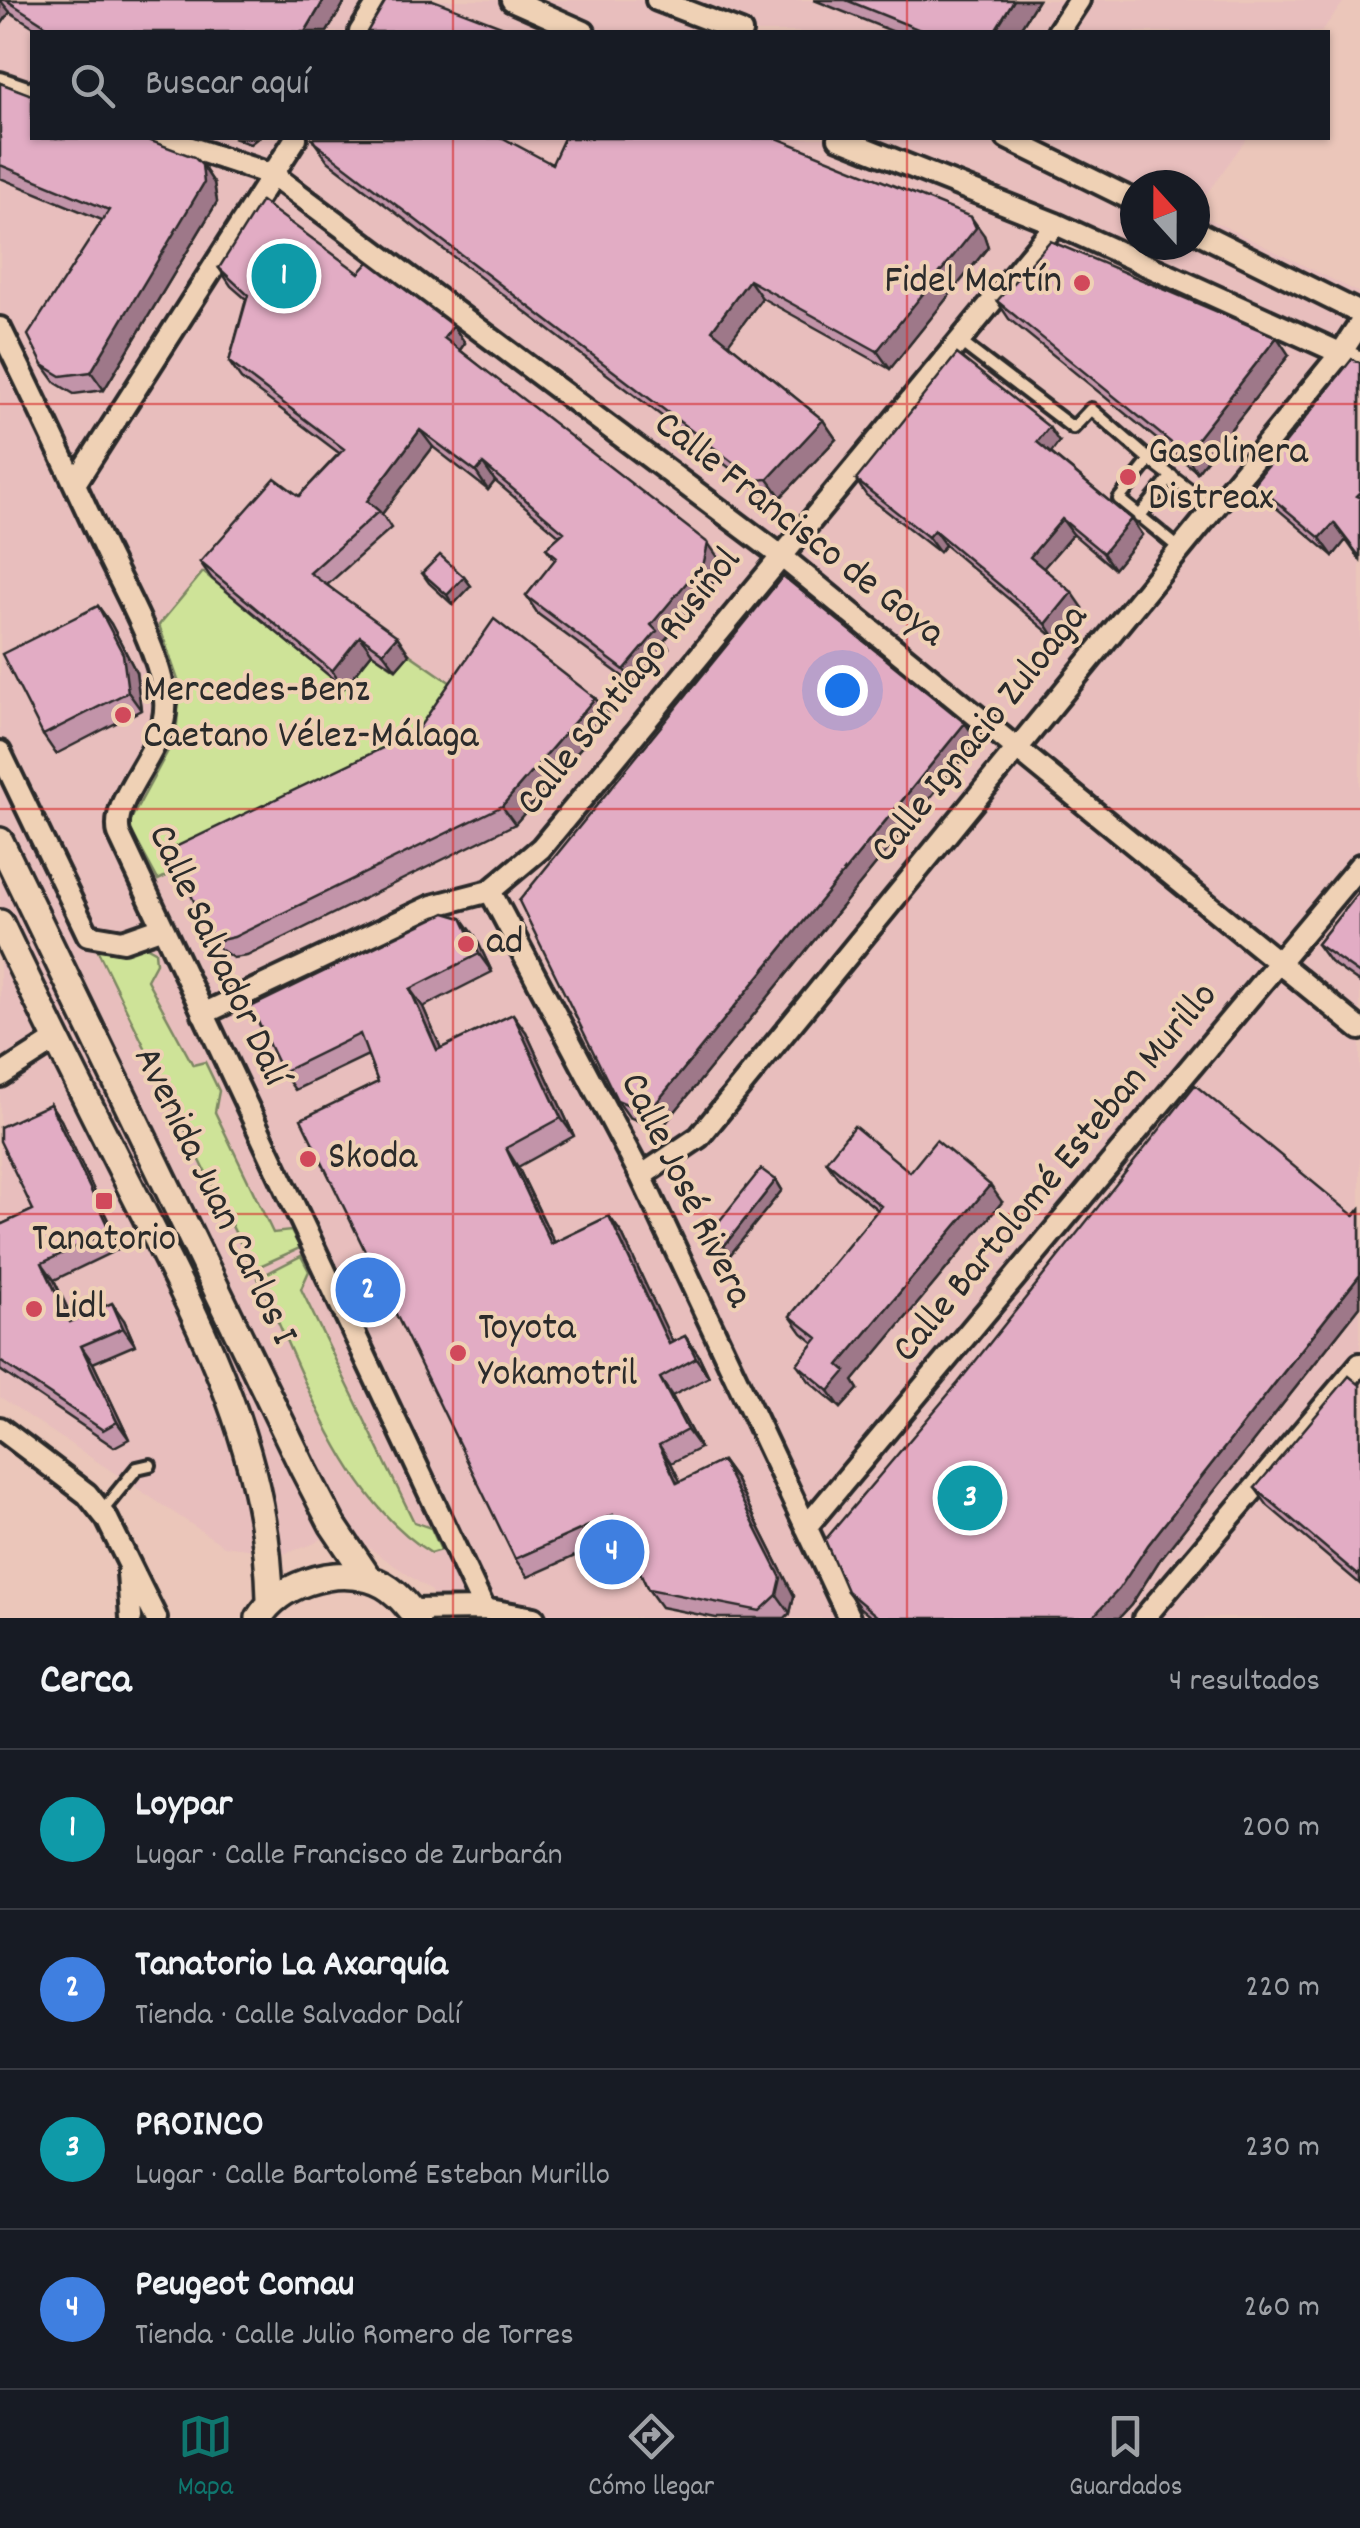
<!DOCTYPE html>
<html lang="es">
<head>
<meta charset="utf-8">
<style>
  :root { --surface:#171b24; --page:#242831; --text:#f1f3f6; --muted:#9ea1a6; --line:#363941; --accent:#0f766e }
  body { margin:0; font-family:Dekko,sans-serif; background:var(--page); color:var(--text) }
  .compass { position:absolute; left:1120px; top:170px; width:90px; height:90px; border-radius:50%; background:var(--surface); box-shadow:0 2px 8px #0004; rotate:339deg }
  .you { position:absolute; left:842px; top:690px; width:35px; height:35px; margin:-25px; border:8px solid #fff; border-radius:50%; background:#1a73e8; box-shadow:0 0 0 15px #1a73e833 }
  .badge { display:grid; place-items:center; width:65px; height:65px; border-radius:50%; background:var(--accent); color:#fff; font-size:32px; font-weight:700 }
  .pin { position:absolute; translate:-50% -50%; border:5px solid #fff; box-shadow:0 2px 10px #0006 }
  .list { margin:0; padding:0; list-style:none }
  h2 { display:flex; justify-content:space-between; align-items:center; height:130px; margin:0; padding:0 40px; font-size:42px }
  h2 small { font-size:32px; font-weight:400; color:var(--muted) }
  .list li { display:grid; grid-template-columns:65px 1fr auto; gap:30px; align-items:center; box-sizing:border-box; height:160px; padding:0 40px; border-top:2px solid var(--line) }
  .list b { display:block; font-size:38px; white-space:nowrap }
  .list p { margin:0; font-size:32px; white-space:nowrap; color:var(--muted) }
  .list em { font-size:32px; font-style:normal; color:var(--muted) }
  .icon { flex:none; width:55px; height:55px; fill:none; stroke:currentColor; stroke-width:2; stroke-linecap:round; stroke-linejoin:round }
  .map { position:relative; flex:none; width:1360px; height:1618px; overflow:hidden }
  .search { position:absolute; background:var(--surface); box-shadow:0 2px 8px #0004; left:30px; right:30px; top:30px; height:110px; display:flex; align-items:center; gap:25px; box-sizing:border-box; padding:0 35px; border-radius:0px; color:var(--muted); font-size:38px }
  .sheet { height:770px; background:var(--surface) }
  nav { display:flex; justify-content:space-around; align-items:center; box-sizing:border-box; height:140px; border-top:2px solid var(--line); background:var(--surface); font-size:28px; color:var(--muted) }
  nav a { display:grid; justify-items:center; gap:5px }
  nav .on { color:var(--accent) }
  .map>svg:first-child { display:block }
  .built { fill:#e8bebd }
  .green { fill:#cee398; stroke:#7c8762; stroke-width:2.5 }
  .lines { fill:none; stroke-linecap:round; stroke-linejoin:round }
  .service-casing { stroke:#2b2b2b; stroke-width:18 }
  .minor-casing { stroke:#2b2b2b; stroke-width:28 }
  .tertiary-casing { stroke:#2b2b2b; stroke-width:32 }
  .service { stroke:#efd1b5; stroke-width:10 }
  .minor { stroke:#efd1b5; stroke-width:20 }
  .tertiary { stroke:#efd1b5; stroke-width:25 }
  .wall { fill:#c294a9; stroke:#2b2b2b; stroke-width:2.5 }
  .shaded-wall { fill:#9e7889; stroke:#2b2b2b; stroke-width:2.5 }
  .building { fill:#e2acc4; stroke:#2b2b2b; stroke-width:2.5 }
  .grid { fill:none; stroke:#d62828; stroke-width:2.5; stroke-opacity:0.55 }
  .poi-dot { fill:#d1495b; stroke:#efd1b5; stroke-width:4 }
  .labels { text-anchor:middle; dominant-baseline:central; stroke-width:8; stroke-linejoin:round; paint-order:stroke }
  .poi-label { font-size:40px; fill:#2b2b2b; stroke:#efd1b5; text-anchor:start }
  .street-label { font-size:40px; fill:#2b2b2b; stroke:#efd1b5 }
</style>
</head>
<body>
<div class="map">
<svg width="1360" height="1618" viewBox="0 0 1360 1618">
  <rect width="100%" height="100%" fill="#ebc6ba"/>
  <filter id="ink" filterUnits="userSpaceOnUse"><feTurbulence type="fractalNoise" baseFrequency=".01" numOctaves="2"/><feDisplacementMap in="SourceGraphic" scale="20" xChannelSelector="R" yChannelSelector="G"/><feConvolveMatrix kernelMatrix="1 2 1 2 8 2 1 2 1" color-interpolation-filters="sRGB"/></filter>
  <g filter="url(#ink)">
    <path class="built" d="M0 0H1345L1321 32H32V138H1247L1195 210V185H1135V245H1195V212L1360 293V1618H446L430 1590 362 1543 345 1525 313 1544 283 1554 224 1546 0 1397Z"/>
    <path class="green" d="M203 572 344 688 372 653 395 669 409 654 467 694 428 750 158 880 128 825 176 736 180 686 159 625Z
      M144 945 155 951 156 963 147 980 193 1065 205 1062 219 1091 215 1112 273 1233 291 1231 300 1248 253 1269 96 947 125 950Z
      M301 1256 309 1271 301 1289 414 1522 431 1528 441 1550 431 1553C342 1498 303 1371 258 1278Z"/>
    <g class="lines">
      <defs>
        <path id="service" d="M959 341 1073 428 1091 409 1150 460
          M1139 517 1172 476
          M1179 548 1119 499 1150 460 1213 508
          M102 1511 137 1468 150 1465"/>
        <path id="minor" d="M512 0 584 32
          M657 0 741 32
          M360 32 380 0
          M1058 32 1079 0
          M0 83 32 94
          M161 138 273 175 781 556 1360 1029
          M839 138 1056 224 1360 362
          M1007 138 1135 201
          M1195 231 1360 313
          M0 328C35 399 69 471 102 543 123 589 160 650 165 700 170 748 109 796 119 834L484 1609
          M76 482 296 138
          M0 752 88 935 123 941 160 928
          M490 891 641 1176 849 1618
          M203 1014 432 906 490 891 541 848 1056 224
          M0 1076 56 1040
          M641 1176 699 1137 1341 353 1360 324
          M0 1428 87 1494 107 1519 156 1618
          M806 1527 1360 865
          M128 1573 131 1618
          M411 1610 484 1609 534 1618
          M1144 1618 1360 1364"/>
        <path id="tertiary" d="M0 841 304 1470 332 1524 369 1579
          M0 923C42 1011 85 1097 129 1184 197 1318 267 1445 270 1599
          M259 1618C279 1585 331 1568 369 1579 391 1585 404 1601 417 1618"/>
      </defs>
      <use href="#service" class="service-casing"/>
      <use href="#minor" class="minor-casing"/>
      <use href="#tertiary" class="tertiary-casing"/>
      <use href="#service" class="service"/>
      <use href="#minor" class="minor"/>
      <use href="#tertiary" class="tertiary"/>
    </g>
    <path class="wall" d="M0 0H346L327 32H42L10 12 0 26Z
      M814 0H1038L1018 32H894Z
      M0 83 202 165 214 183 217 202 104 390 74 394 56 383 43 365 102 220 0 178Z
      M233 138H258L250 144Z
      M315 143 552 164 984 235 988 247 890 369 762 298 728 343 823 420 836 439 781 497 769 498 328 161Z
      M219 268 359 273 453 326 465 343 460 350 720 560 716 579 664 641 669 648 637 687 538 614 526 596 555 560 546 548 560 536 495 481 488 490 433 447 382 514 391 528 327 585 409 654 396 669 372 653 344 688 212 579 200 562 299 496 339 453 241 379 229 362 246 299 231 286Z
      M997 301 1289 355 1197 472 1009 319Z
      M1360 363V560L1346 540 1333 556 1267 500 1254 483Z
      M1059 442 1051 453 1131 519 1142 535 1114 569 1073 534 1043 568 1083 608 1056 639 945 545 939 552 866 495 856 480Z
      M422 573 464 577 471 586 453 605 429 583Z
      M98 606 111 624 136 672 141 710 56 754 43 735Z
      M595 698 608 716 515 824 247 956 233 958 220 949 207 931Z
      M977 740 660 1130 629 1117 617 1100Z
      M1360 890V983L1330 962 1317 944Z
      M475 936 492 972 423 1007 441 1049 526 1032 574 1136 518 1167 555 1243 609 1216 622 1234 672 1342 685 1336 698 1354 709 1377 672 1396 700 1448 671 1463 680 1482 722 1461 735 1479 794 1596 790 1613 785 1618H716L661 1607 648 1589 622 1535 528 1577 515 1559 378 1082 368 1055 295 1090 282 1072Z
      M50 1104 61 1120 121 1248 54 1280 73 1320H124L135 1345 93 1363 129 1439 114 1447 0 1370V1225L33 1210Z
      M826 1161 910 1172 1002 1202 853 1381 858 1389 841 1408 809 1381 797 1364 814 1343 802 1333 790 1316 878 1210 838 1178Z
      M776 1180 782 1190 730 1255 715 1244 709 1234Z
      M1360 1209V1306L1159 1561 1131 1605 1119 1618H872L859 1607 847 1591 1354 1216Z
      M1360 1385V1584L1268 1506 1255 1488Z"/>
    <path class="shaded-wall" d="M0 0 10 12 0 26Z
      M324 0H346L327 32H305Z
      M1014 0H1038L1018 32H994Z
      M202 165 214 183 217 202 104 390 91 372Z
      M971 217 984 235 988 247 890 369 877 351Z
      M749 280 762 298 725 348 712 330Z
      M453 326 465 343 456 355 444 338Z
      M1277 337 1289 355 1197 472 1185 454Z
      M823 420 836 439 781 497 768 479Z
      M1049 427 1059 442 1048 457 1037 442Z
      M420 430 433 447 382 514 367 501Z
      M483 464 495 481 488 490 476 472Z
      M1062 519 1073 534 1040 572 1030 557Z
      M1131 519 1142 535 1114 569 1103 553Z
      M1334 523 1346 540 1333 556 1320 538Z
      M934 530 945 545 939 552 928 537Z
      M708 543 720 560 716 579 664 641 669 648 637 687 624 670 651 625Z
      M464 577 471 586 453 605 447 595Z
      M1072 592 1083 608 1056 639 1046 624Z
      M98 606 111 624 136 672 141 710 128 692Z
      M360 636 372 653 344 688 332 671Z
      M397 636 409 654 396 669 383 652Z
      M595 698 608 716 515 824 502 806Z
      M965 723 977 740 660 1130 648 1113Z
      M462 918 475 936 492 972 479 954Z
      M410 989 423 1007 450 1069 437 1050Z
      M513 1014 526 1032 574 1136 561 1118Z
      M50 1104 61 1120 121 1248 110 1231Z
      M506 1148 518 1167 564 1263 551 1244Z
      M776 1180 782 1190 730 1255 724 1246Z
      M990 1185 1002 1202 853 1381 858 1389 841 1408 829 1391 839 1365Z
      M609 1216 622 1234 682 1362 669 1344Z
      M42 1263 54 1280 81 1338 70 1322Z
      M1360 1275V1306L1159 1561 1131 1605 1119 1618H1092L1148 1545Z
      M112 1303 124 1320 135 1345 123 1328Z
      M685 1336 698 1354 709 1377 696 1358Z
      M81 1346 93 1363 129 1439 117 1422Z
      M660 1378 672 1396 700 1448 687 1430Z
      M659 1445 671 1463 690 1501 677 1483Z
      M722 1461 735 1479 794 1596 790 1613 777 1595Z"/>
    <path class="building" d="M6 0H324L305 32H51L53 30Z
      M386 0H433L517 32H367Z
      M846 0H1014L994 32H925Z
      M0 83 32 95V138H143L194 157 202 165 204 183 91 372 61 376 43 365 28 335 109 210 0 165Z
      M312 138H503L552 164 564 138H777L971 217 976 228 877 351 749 280 712 330 823 420 768 479 756 480 315 143Z
      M261 201 359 273 369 262 453 326 444 338 708 543 704 562 651 625 657 631 624 670 526 596 557 557 546 548 564 532 483 464 476 472 420 430 367 501 379 511 310 573 397 636 383 652 360 636 332 671 200 562 275 478 299 496 344 449 229 362 248 295 219 268Z
      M1050 241 1277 337 1185 454 997 301Z
      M957 354 1049 427 1037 442 1131 519 1103 553 1062 519 1030 557 1072 592 1046 624 934 530 928 537 856 480Z
      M1352 359 1360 363V492L1356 496 1360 498V557L1334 523 1320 538 1254 483Z
      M440 555 464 577 447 595 422 573Z
      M783 576 965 723 648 1113 617 1100 519 901Z
      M98 606 123 654 128 692 43 735 2 654Z
      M494 619 595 698 502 806 234 937 221 940 207 931 171 849 416 732Z
      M1360 890V974L1317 944Z
      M445 913 462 918 479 954 410 989 437 1050 513 1014 561 1118 506 1148 551 1244 609 1216 669 1344 685 1336 696 1358 660 1378 687 1430 659 1445 677 1483 722 1461 781 1578 777 1595 760 1611 648 1589 613 1515 515 1559 301 1119 378 1082 360 1034 282 1072 251 1007Z
      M1195 1085 1354 1216 1360 1209V1275L1148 1545 1119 1589 1092 1618H879L847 1591 825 1540 958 1383Z
      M50 1104 110 1231 42 1263 70 1322 112 1303 123 1328 81 1346 117 1422 103 1430 0 1361V1225L33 1210 0 1141V1127Z
      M854 1126 910 1172 936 1140 990 1185 839 1365 846 1371 829 1391 797 1364 818 1338 790 1316 881 1206 826 1161Z
      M761 1169 776 1180 724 1246 709 1234Z
      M1349 1376 1360 1385V1573L1358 1575 1255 1488Z"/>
  </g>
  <path class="grid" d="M453 0V32M907 0V32M453 138V1618M907 138V1618M0 404H1360M0 809H1360M0 1214H1360"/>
  <g class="poi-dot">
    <circle cx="1082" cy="283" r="10"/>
    <circle cx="1128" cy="477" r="10"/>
    <circle cx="123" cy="715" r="10"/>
    <circle cx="466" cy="944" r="10"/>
    <circle cx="308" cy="1159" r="10"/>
    <rect x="94" y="1191" width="20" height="20" rx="5"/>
    <circle cx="34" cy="1309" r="10"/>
    <circle cx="458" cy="1353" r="10"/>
  </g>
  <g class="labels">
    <g class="poi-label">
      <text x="1062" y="283" text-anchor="end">Fidel Martín</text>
      <text x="1148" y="454">Gasolinera<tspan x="1148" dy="46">Distreax</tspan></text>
      <text x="143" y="692">Mercedes-Benz<tspan x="143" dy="46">Caetano Vélez-Málaga</tspan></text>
      <text x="486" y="944">ad</text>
      <text x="328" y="1159">Skoda</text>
      <text x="104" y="1241" text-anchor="middle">Tanatorio</text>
      <text x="54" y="1309">Lidl</text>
      <text x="478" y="1330">Toyota<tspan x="478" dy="46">Yokamotril</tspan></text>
    </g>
    <g class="street-label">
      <text transform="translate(798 531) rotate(38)">Calle Francisco de Goya</text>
      <text transform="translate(631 683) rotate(-51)">Calle Santiago Rusiñol</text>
      <text transform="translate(981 735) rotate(-51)">Calle Ignacio Zuloaga</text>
      <text transform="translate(216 956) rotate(65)">Calle Salvador Dalí</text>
      <text transform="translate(1057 1174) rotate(-50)">Calle Bartolomé Esteban Murillo</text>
      <text transform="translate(684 1191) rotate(64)">Calle José Rivera</text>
      <text transform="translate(213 1197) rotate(64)">Avenida Juan Carlos I</text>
    </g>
  </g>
</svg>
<svg class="compass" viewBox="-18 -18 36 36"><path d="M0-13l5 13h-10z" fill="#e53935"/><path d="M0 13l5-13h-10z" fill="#9ea1a6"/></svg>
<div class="you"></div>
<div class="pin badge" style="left:284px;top:276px;background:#0f9aa8">1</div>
<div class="pin badge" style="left:368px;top:1290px;background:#3f7fe0">2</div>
<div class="pin badge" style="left:970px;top:1498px;background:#0f9aa8">3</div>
<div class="pin badge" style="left:612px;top:1552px;background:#3f7fe0">4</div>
<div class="search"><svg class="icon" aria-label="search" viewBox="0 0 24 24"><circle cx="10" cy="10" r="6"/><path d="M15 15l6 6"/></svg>Buscar aquí</div>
</div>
<section class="sheet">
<h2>Cerca<small>4 resultados</small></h2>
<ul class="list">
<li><span class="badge" style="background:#0f9aa8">1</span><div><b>Loypar</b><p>Lugar · Calle Francisco de Zurbarán</p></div><em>200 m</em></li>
<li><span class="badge" style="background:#3f7fe0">2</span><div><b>Tanatorio La Axarquía</b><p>Tienda · Calle Salvador Dalí</p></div><em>220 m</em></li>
<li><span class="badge" style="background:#0f9aa8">3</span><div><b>PROINCO</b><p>Lugar · Calle Bartolomé Esteban Murillo</p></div><em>230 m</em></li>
<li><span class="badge" style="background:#3f7fe0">4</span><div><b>Peugeot Comau</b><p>Tienda · Calle Julio Romero de Torres</p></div><em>260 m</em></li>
</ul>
</section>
<nav>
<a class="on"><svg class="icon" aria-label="map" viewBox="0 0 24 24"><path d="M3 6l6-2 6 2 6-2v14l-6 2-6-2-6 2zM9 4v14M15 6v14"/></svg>Mapa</a>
<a><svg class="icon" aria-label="directions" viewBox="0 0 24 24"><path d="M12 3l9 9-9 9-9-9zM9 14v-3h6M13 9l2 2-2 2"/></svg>Cómo llegar</a>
<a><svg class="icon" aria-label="saved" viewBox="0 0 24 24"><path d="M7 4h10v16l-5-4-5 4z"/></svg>Guardados</a>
</nav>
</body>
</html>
